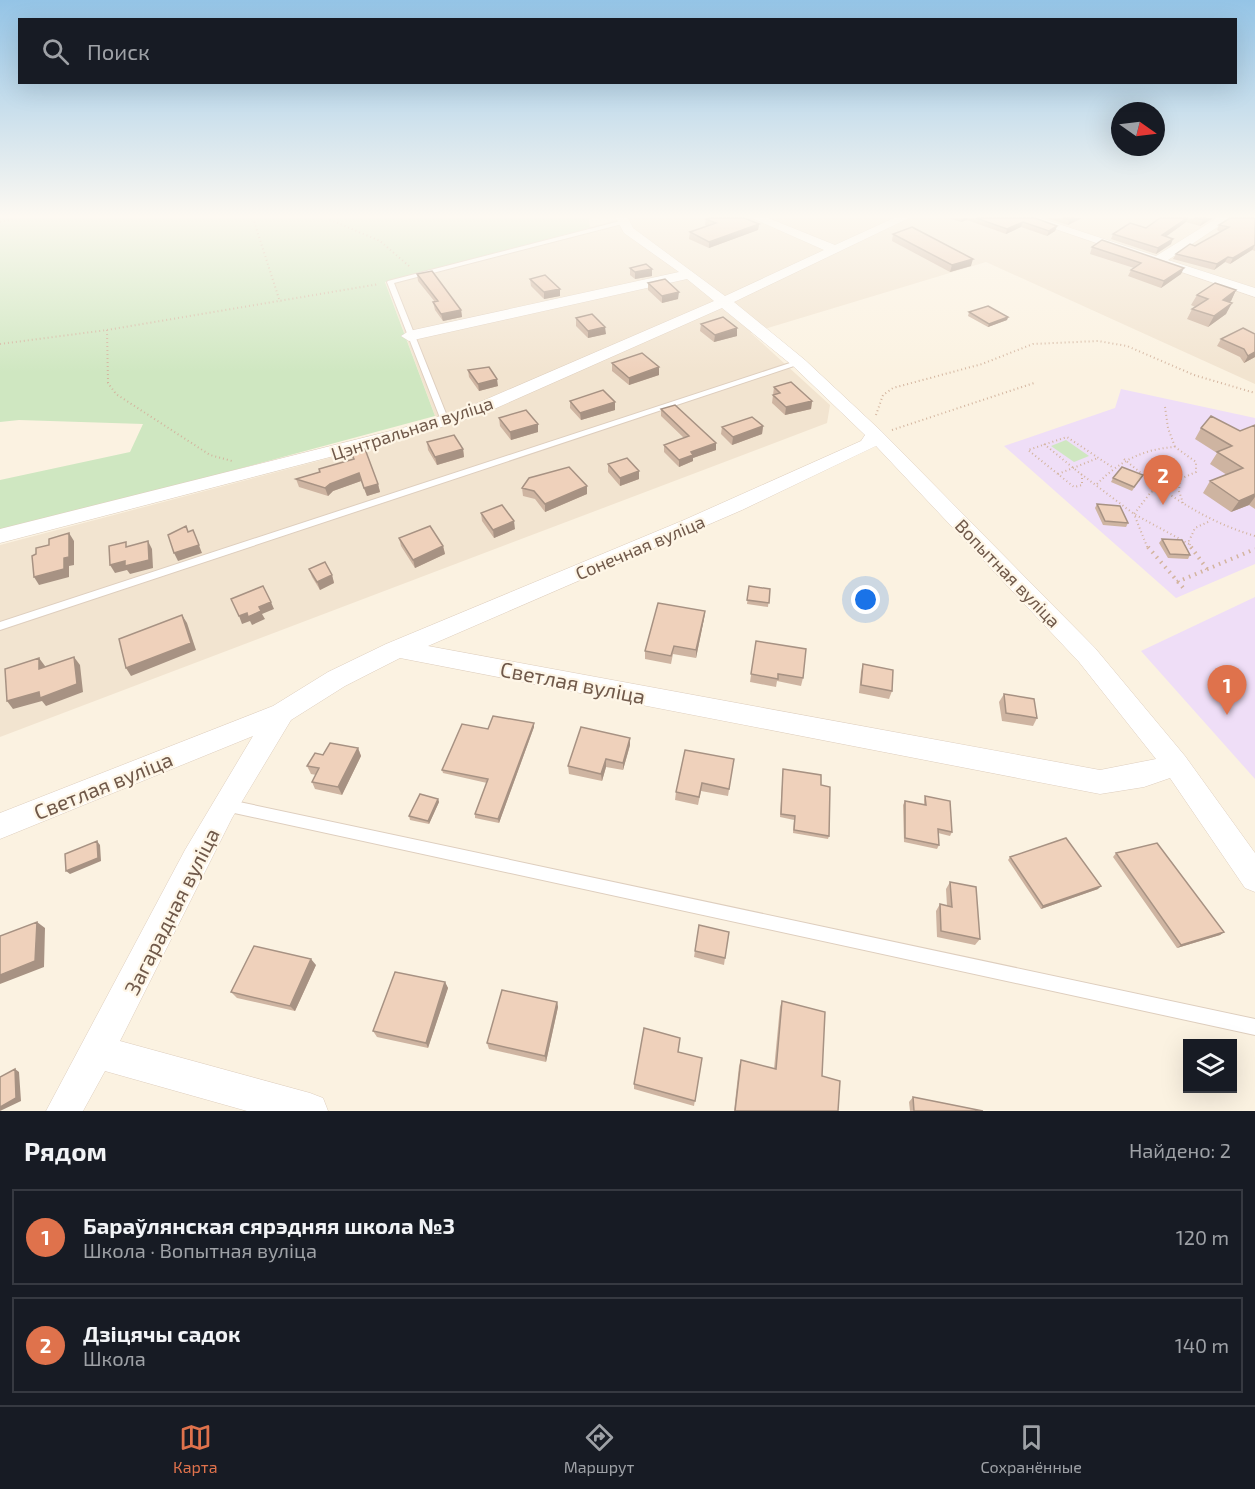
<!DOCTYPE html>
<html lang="ru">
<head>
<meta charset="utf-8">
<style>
  :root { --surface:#171b24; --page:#20242c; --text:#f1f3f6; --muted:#9ea1a6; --line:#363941; --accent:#df724c }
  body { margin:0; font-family:"Exo 2",sans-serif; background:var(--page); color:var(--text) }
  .controls { position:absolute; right:18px; bottom:18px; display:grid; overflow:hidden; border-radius:0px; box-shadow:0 6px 24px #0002 }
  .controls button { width:54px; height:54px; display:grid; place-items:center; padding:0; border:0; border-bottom:2px solid var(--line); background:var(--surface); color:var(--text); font:30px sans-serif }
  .compass { position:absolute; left:1111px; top:102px; width:54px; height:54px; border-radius:50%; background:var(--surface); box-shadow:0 6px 24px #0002; rotate:104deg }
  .you { position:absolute; left:866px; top:600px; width:21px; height:21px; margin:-15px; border:4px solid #fff; border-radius:50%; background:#1a73e8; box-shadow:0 0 0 9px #1a73e833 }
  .badge { display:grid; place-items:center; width:39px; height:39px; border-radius:50%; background:var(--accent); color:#fff; font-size:20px; font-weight:700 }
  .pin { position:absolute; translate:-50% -50px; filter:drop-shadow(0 2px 3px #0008) }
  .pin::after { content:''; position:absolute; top:32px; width:21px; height:18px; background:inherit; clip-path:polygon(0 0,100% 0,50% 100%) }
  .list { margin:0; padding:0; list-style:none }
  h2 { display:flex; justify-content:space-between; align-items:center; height:78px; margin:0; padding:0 24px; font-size:26px }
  h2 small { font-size:20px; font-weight:400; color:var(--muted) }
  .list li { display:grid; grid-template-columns:39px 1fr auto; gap:18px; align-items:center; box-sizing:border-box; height:96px; margin:0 12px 12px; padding:0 12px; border:2px solid var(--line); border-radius:0px }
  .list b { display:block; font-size:22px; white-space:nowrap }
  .list p { margin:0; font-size:20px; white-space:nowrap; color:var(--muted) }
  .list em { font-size:20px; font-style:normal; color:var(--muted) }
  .icon { flex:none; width:33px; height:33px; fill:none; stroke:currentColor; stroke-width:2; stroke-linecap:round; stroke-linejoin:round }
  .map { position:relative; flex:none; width:1255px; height:1111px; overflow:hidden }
  .search { position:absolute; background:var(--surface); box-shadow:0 6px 24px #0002; left:18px; right:18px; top:18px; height:66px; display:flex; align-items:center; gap:15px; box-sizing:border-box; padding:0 21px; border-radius:0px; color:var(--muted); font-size:22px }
  .sheet { height:294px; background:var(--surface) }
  nav { display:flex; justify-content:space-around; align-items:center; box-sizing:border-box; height:84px; border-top:2px solid var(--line); background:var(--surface); font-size:16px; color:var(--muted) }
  nav a { display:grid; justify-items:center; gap:3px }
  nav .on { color:var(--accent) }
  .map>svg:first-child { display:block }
  .residential { fill:#f2e4d0 }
  .education { fill:#efdef7 }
  .green { fill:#cfe7c1 }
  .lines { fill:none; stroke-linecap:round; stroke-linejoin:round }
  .lane-casing { stroke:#decebe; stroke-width:2 }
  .street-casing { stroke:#decebe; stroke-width:1 }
  .path-far1 { stroke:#d3b49e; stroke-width:2; stroke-dasharray:1 3; stroke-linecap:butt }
  .path { stroke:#d3b49e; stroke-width:4; stroke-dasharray:1.5 5; stroke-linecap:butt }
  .lane { fill:#fff; fill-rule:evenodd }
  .street { fill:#fff; fill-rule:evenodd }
  .wall { fill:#ceb4a1 }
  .shaded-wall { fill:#a79283 }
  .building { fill:#efd1bb; stroke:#a79283; stroke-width:1.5 }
  .labels { text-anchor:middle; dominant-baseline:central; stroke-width:4.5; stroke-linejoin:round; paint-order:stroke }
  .street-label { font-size:18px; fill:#70594a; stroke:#fef6e7 }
  .near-street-label { font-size:21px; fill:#70594a; stroke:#fef6e7 }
</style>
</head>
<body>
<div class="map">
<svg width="1255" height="1111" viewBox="0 0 1255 1111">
  <rect width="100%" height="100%" fill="#fbf2e1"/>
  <path class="residential" d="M624 218H1255V384L986 262 751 333 830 405 827 423 0 737V545L440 429 385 281Z"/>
  <path class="education" d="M1121 389 1255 418V564L1176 598 1004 446 1115 408Z
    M1255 597V779L1141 651Z"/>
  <path class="green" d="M0 218H589L590 228 385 282 435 416 0 533V480L130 452 143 424 19 420 0 422Z
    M1066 440 1089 456 1074 462 1051 446Z"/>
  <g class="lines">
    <defs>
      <path id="lane" d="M624 220 626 221V223L394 283 449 421 445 424 442 423 387 282 388 281Z
        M796 361H799L803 363 0 630V622Z
        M225 799 1255 1019V1035L225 811 220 809 218 805 220 801Z"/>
      <path id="street" d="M616 218H628L633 228 725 296 824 250 752 218H768L835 245 894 218H909L734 302 805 360 881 431 1095 648 1185 756 1255 853V892L1245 888 1170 778 1144 787 1100 794 400 658 345 686 291 720 232 818 120 1041 310 1093 323 1098 328 1111H247L105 1071 83 1111H46L185 850 253 736 0 839V813L273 706 328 672 386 644 684 520 861 441 865 435 793 366 722 308 485 413 426 432 0 543V529L414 425 473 405 714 301 687 279 409 341 401 336 409 331 679 272 624 233ZM876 446 1079 662 1156 759 1100 770 428 646 742 510Z
        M1023 218H1040L1156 256 1217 218H1231L1168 260 1255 288V297Z"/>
    </defs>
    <use href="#lane" class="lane-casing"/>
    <use href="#street" class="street-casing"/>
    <path class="path-far1" d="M253 218 280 302
      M326 218 380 241 409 266
      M0 222 17 218
      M107 330 379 284
      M0 344 107 330 108 383 116 394 210 455 232 461
      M1165 407 1168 428 1175 447
      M876 415 883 395 893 388 982 364 1033 344 1098 341 1127 346 1194 375 1255 393
      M892 430 1034 383
      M1044 444 1082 475V485L1074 487 1028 450 1067 437 1112 467
      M1124 459C1164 493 1204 521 1255 536
      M1058 474 1098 458
      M1081 474 1134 514 1189 544
      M1180 479 1179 491 1183 503
      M1097 484C1120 461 1143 449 1175 447L1196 462V472L1151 492 1134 514 1148 549
      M1191 549 1189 541 1195 528 1210 521"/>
    <path class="path" d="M1148 547 1185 590
      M1191 547 1207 569
      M1177 582 1255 549"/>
    <use href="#lane" class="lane"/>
    <use href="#street" class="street"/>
  </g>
  <path class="wall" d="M948 218H1035L1057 226 1055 231 1047 236 1021 227 1006 234 967 220 961 222Z
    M1046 218H1082L1068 225Z
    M1160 218H1213L1200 226 1186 222 1166 236 1171 244 1156 254 1111 239 1113 234 1146 228Z
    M1255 218V251L1252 250 1230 264 1225 262 1214 270 1173 259 1176 254 1195 246 1221 232 1217 230 1219 225Z
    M706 219 759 224 758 230 709 248 689 239 690 232 707 226 705 225Z
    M893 234 971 266 950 272 892 241Z
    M1092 247 1181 274 1161 288 1128 276 1131 270 1134 268 1090 254Z
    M630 268 652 276 635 279 630 275Z
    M417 274 461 310 462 317 443 321 435 310 433 302H435L418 281Z
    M530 279 560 296 544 299 531 286Z
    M648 283 678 299 662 303 648 290Z
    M1236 290 1231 301 1229 302 1226 314 1208 327 1187 319 1192 309 1195 307 1191 305 1197 295Z
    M969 312 1008 317 1007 320 988 327 968 316Z
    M576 318 606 334 588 338 576 326Z
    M701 324 737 336 714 342 700 331Z
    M1255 334V357L1244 363 1240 357 1217 346 1221 339Z
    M612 363 659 375 629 385 612 371Z
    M468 370 498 386 479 391 469 377Z
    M774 387 812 401 811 409 785 415 772 403Z
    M570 401 615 402V410L581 420 570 408Z
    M661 409 716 443V450L693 458V461L679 467 664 452V445L684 438 661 416Z
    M499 418 538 424V432L511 440 500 426Z
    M1255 425V509L1249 505 1231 512 1203 493 1210 481 1227 475 1210 464 1217 453 1195 439 1201 428 1240 431Z
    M763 426 762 434 732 445 721 434 722 427Z
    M427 442 463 449 464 457 437 465 428 450Z
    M351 452 378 484 380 492 367 496 361 481 333 491 328 496 299 487 296 479 320 472 353 459Z
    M608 464 639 471V479L620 486 608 472Z
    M1143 475 1132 491 1111 482 1113 478Z
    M522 488 587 494 545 512 535 499 523 496Z
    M1097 504 1128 523 1126 527 1103 525 1095 508Z
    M481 513 515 529 494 538 482 521Z
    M399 538 443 546 445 554 415 568 401 546Z
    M1162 539 1190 555 1188 559 1168 558 1159 543Z
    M309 569 332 575 334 583 320 590 312 577Z
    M749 586 770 589 768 607 747 604Z
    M705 611 704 619 696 658 673 654 671 664 645 659V651Z
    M756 641 803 678 801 686 777 681 776 687 750 682Z
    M863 664 892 691 889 699 859 693 861 672Z
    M1004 694 1037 718 1033 726 1002 721 999 702Z
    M534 723V727L499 823 475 818V814L487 783 443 773 442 770 488 729Z
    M630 738V745L623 770 606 767 602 781 569 774 568 766Z
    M358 748 361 756 342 795 315 789 312 782 316 775 311 774 307 766 323 755Z
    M734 759 728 796 701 791 698 805 675 800 676 792Z
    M783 769 821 785 829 836 828 839 793 833 794 820 780 817Z
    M925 796 952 832 950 836 938 833 939 845 937 849 904 842 903 805 905 801 924 805V800Z
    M438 799 439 802 429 824 410 820 409 816Z
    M1116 853 1224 932 1220 935 1177 948 1113 857Z
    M1010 857 1098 889 1041 909 1008 860Z
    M950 882 980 939 975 945 937 937 936 911 940 904 947 906 946 889Z
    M699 925 725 958 724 965 694 957Z
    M316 965 295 1011 237 998 231 992Z
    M445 982 448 988 428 1048 377 1037 373 1031Z
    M782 1001 822 1076 838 1111H734L739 1066 741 1060 774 1069 780 1007Z
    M557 1002 558 1007 546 1062 489 1049 487 1043Z
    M678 1052 702 1058 694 1106 634 1089V1084Z
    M913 1097 983 1111H910L909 1102Z"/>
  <path class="shaded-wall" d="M963 218H968L967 220 961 222Z
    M1074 218H1082L1068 225 1070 220Z
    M1187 218H1188L1186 222 1160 241 1162 235Z
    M1207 218H1213L1200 226 1203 220Z
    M1023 222 1021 227 1006 234 1007 229Z
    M759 224 758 230 709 248V242Z
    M1057 226 1055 231 1047 236 1049 231Z
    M1173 239 1171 244 1156 254 1158 248Z
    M1255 245 1252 250 1230 264 1233 258Z
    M1228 257 1225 262 1214 270 1217 264Z
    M973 259 971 266 950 272 952 265Z
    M1184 268 1181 274 1161 288 1164 281Z
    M652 269V276L635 279V272Z
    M560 289V296L544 299V292Z
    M1236 290 1231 301 1218 310 1223 300Z
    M679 292 678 299 662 303V296Z
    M1232 303 1226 314 1208 327 1214 316Z
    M461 310 462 317 443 321 441 314Z
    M1008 317 1007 320 988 327 989 324Z
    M605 327 606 334 588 338V331Z
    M737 328V336L714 342 715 335Z
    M1255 352V357L1244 363 1248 356Z
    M659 367V375L629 385V378Z
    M497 379 498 386 479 391 478 384Z
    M812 401 811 409 785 415 786 407Z
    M615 402V410L581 420 580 413Z
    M538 424V432L511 440 510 432Z
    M763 426 762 434 732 445 733 437Z
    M716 443V450L693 458V461L679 467V460L691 452Z
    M463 449 464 457 437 465 435 457Z
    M639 471V479L620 486V478Z
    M359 473 361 481 333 491 328 496 325 488 330 484Z
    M378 484 380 492 367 496 364 488Z
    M587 486V494L545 512V504Z
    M1255 494V497L1249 505 1231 512 1239 501Z
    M514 521 515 529 494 538 493 530Z
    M193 530 202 553 178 561 174 553Z
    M69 533 74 541V565L69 566V577L39 585 34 577 64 558Z
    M148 541 152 549 153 568 130 574 127 570 115 573 110 565Z
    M443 546 445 554 415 568 413 560Z
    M332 575 334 583 320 590 317 582Z
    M271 602 274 609 262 614 265 619 252 625 250 621 242 624 239 616Z
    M705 611 704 619 696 658V650Z
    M182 615 187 623 196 650 131 676 126 668Z
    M74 657 80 665 83 692 46 706 42 701 13 709 7 701Z
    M39 658 45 666 46 677 39 669Z
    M534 723V727L499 823 498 819Z
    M630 738V745L623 770V763Z
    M358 748 361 756 342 795 338 787Z
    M606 759V767L602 781 601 774Z
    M438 799 439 802 429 824 428 821Z
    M97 841 100 845 101 861 70 874 66 871Z
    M1101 886 1098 889 1041 909 1043 906Z
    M37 922 45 928 44 967 0 984V975Z
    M1224 932 1220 935 1177 948 1181 945Z
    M311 959 316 965 295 1011 290 1006Z
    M445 982 448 988 428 1048 426 1043Z
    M557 1002 558 1007 546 1062 545 1056Z
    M15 1069 19 1072 21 1101 0 1111V1107Z"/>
  <path class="building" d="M709 218H744L759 224 709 242 690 232 716 223 706 219Z
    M976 218H1035L1057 226 1049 231 1023 222 1007 229Z
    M1063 218H1074L1070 220Z
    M1160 218H1187L1162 235 1173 239 1158 248 1113 234 1130 223 1146 228Z
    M1194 218H1207L1203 220Z
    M1230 218H1255V245L1233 258 1228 257 1217 264 1176 254 1190 244 1195 246 1229 227 1219 225Z
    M912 227 973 259 952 265 893 234Z
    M1102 240 1184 268 1164 281 1131 270 1141 263 1092 247Z
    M646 264 652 269 635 272 630 268Z
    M432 271 461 310 441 314 433 302 438 301 417 274Z
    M545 275 560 289 544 292 530 279Z
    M665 279 679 292 662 296 648 283Z
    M1215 283 1236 290 1223 300 1232 303 1214 316 1192 309 1208 299 1197 295Z
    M988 306 1008 317 989 324 969 312Z
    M592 314 605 327 588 331 576 318Z
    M723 317 737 328 715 335 701 324Z
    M1243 328 1255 334V352L1248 356 1244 349 1221 339Z
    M642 353 659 367 629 378 612 363Z
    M489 367 497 379 478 384 468 370Z
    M791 382 812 401 786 407 773 395 780 393 774 387Z
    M603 390 615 402 580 413 570 401Z
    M675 405 716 443 691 452 693 455 679 460 664 445 689 436 661 409Z
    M526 410 538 424 510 432 499 418Z
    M1211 416 1240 431 1255 425V494L1239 501 1210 481 1243 468 1217 452 1232 446 1201 428Z
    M752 417 763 426 733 437 722 427Z
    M454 435 463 449 435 457 427 442Z
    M365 449 378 484 364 488 359 473 330 484 325 488 296 479 320 472 319 469 354 459 351 452Z
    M627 458 639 471 620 478 608 464Z
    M569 467 587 486 545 504 534 491 522 488 529 478Z
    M1122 467 1143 475 1134 487 1113 478Z
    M1097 504 1120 506 1128 523 1105 521Z
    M502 505 514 521 493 530 481 513Z
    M186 526 188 532 193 530 199 545 174 553 168 535Z
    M430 526 443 546 413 560 399 538Z
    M69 533V557L64 558V569L34 577 32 556 36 554V548L49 545V539Z
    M1162 539 1182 540 1190 555 1170 554Z
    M148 541 149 560 125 566V561L110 565 109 546 126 542V547Z
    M325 562 332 575 317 582 309 569Z
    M263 586 271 602 259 607 261 611 248 617 247 613 239 616 231 599Z
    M749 586 770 589 769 603 747 600Z
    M658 603 705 611 696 650 674 646 671 656 645 651Z
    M182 615 191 643 126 668 119 639Z
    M756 641 806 649 803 678 778 674V679L751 674Z
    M74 657 77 684 40 698 39 692 7 701 5 669 39 658V669Z
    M863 664 893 670 892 691 861 685Z
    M1004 694 1034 699 1037 718 1006 713Z
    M493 716 534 723 498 819 475 814 488 779 442 770 462 724 488 729Z
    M581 727 630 738 623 763 606 759 601 774 568 766Z
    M330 743 358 748 338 787 312 782 319 768 307 766 315 753 323 755Z
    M685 750 734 759 729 789 702 783 699 797 676 792Z
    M783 769 821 775V785L830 787 829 836 794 830 795 816 781 814Z
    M420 794 438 799 428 821 409 816Z
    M925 796 950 801 952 832 938 829 939 845 905 838V801L926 805Z
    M1066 838 1101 886 1043 906 1010 857Z
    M97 841 98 858 66 871 65 854Z
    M1157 843 1224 932 1181 945 1116 853Z
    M950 882 976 887 980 939 941 931 940 904 952 907Z
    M37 922 35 961 0 975V936Z
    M699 925 729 932 725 958 695 951Z
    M254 946 311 959 290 1006 231 992Z
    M395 972 445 982 426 1043 373 1031Z
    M502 990 557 1002 545 1056 487 1043Z
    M782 1001 825 1012 822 1076 840 1081 838 1111H735L741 1060 776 1069Z
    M644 1028 680 1038 678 1052 702 1058 695 1101 634 1084Z
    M15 1069 16 1098 0 1107V1077Z
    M913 1097 983 1111H914Z"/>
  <linearGradient id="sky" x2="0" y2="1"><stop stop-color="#94c4e6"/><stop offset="0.58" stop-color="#fdf9f2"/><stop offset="1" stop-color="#fdf9f2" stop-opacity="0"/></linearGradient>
  <rect width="1255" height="373" fill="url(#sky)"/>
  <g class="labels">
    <g class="street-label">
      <text transform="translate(412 428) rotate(-18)">Цэнтральная вуліца</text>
      <text transform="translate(640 547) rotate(-23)">Сонечная вуліца</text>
      <text transform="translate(1008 573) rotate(46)">Вопытная вуліца</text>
    </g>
    <g class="near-street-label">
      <text transform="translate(573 682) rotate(11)">Светлая вуліца</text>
      <text transform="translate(103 785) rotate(-22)">Светлая вуліца</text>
      <text transform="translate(171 911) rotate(-63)">Загарадная вуліца</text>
    </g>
  </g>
</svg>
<div class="controls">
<button><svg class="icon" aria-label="layers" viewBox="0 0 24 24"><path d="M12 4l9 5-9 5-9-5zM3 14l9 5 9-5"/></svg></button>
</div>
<svg class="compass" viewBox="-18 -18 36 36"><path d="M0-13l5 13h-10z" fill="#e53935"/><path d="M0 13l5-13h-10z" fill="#9ea1a6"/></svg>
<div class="you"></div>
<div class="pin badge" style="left:1227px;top:715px">1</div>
<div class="pin badge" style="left:1163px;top:505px">2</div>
<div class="search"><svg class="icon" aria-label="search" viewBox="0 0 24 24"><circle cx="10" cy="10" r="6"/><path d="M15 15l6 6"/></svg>Поиск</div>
</div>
<section class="sheet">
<h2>Рядом<small>Найдено: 2</small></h2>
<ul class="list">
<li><span class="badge">1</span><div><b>Бараўлянская сярэдняя школа №3</b><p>Школа · Вопытная вуліца</p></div><em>120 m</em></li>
<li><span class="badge">2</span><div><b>Дзіцячы садок</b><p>Школа</p></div><em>140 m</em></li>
</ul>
</section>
<nav>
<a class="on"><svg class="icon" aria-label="map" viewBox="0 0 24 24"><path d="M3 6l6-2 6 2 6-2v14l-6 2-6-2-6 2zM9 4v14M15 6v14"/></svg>Карта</a>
<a><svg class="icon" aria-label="directions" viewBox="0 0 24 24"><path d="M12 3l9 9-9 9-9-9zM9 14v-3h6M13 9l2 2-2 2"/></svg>Маршрут</a>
<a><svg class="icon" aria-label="saved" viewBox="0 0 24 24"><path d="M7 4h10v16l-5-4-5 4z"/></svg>Сохранённые</a>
</nav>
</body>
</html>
